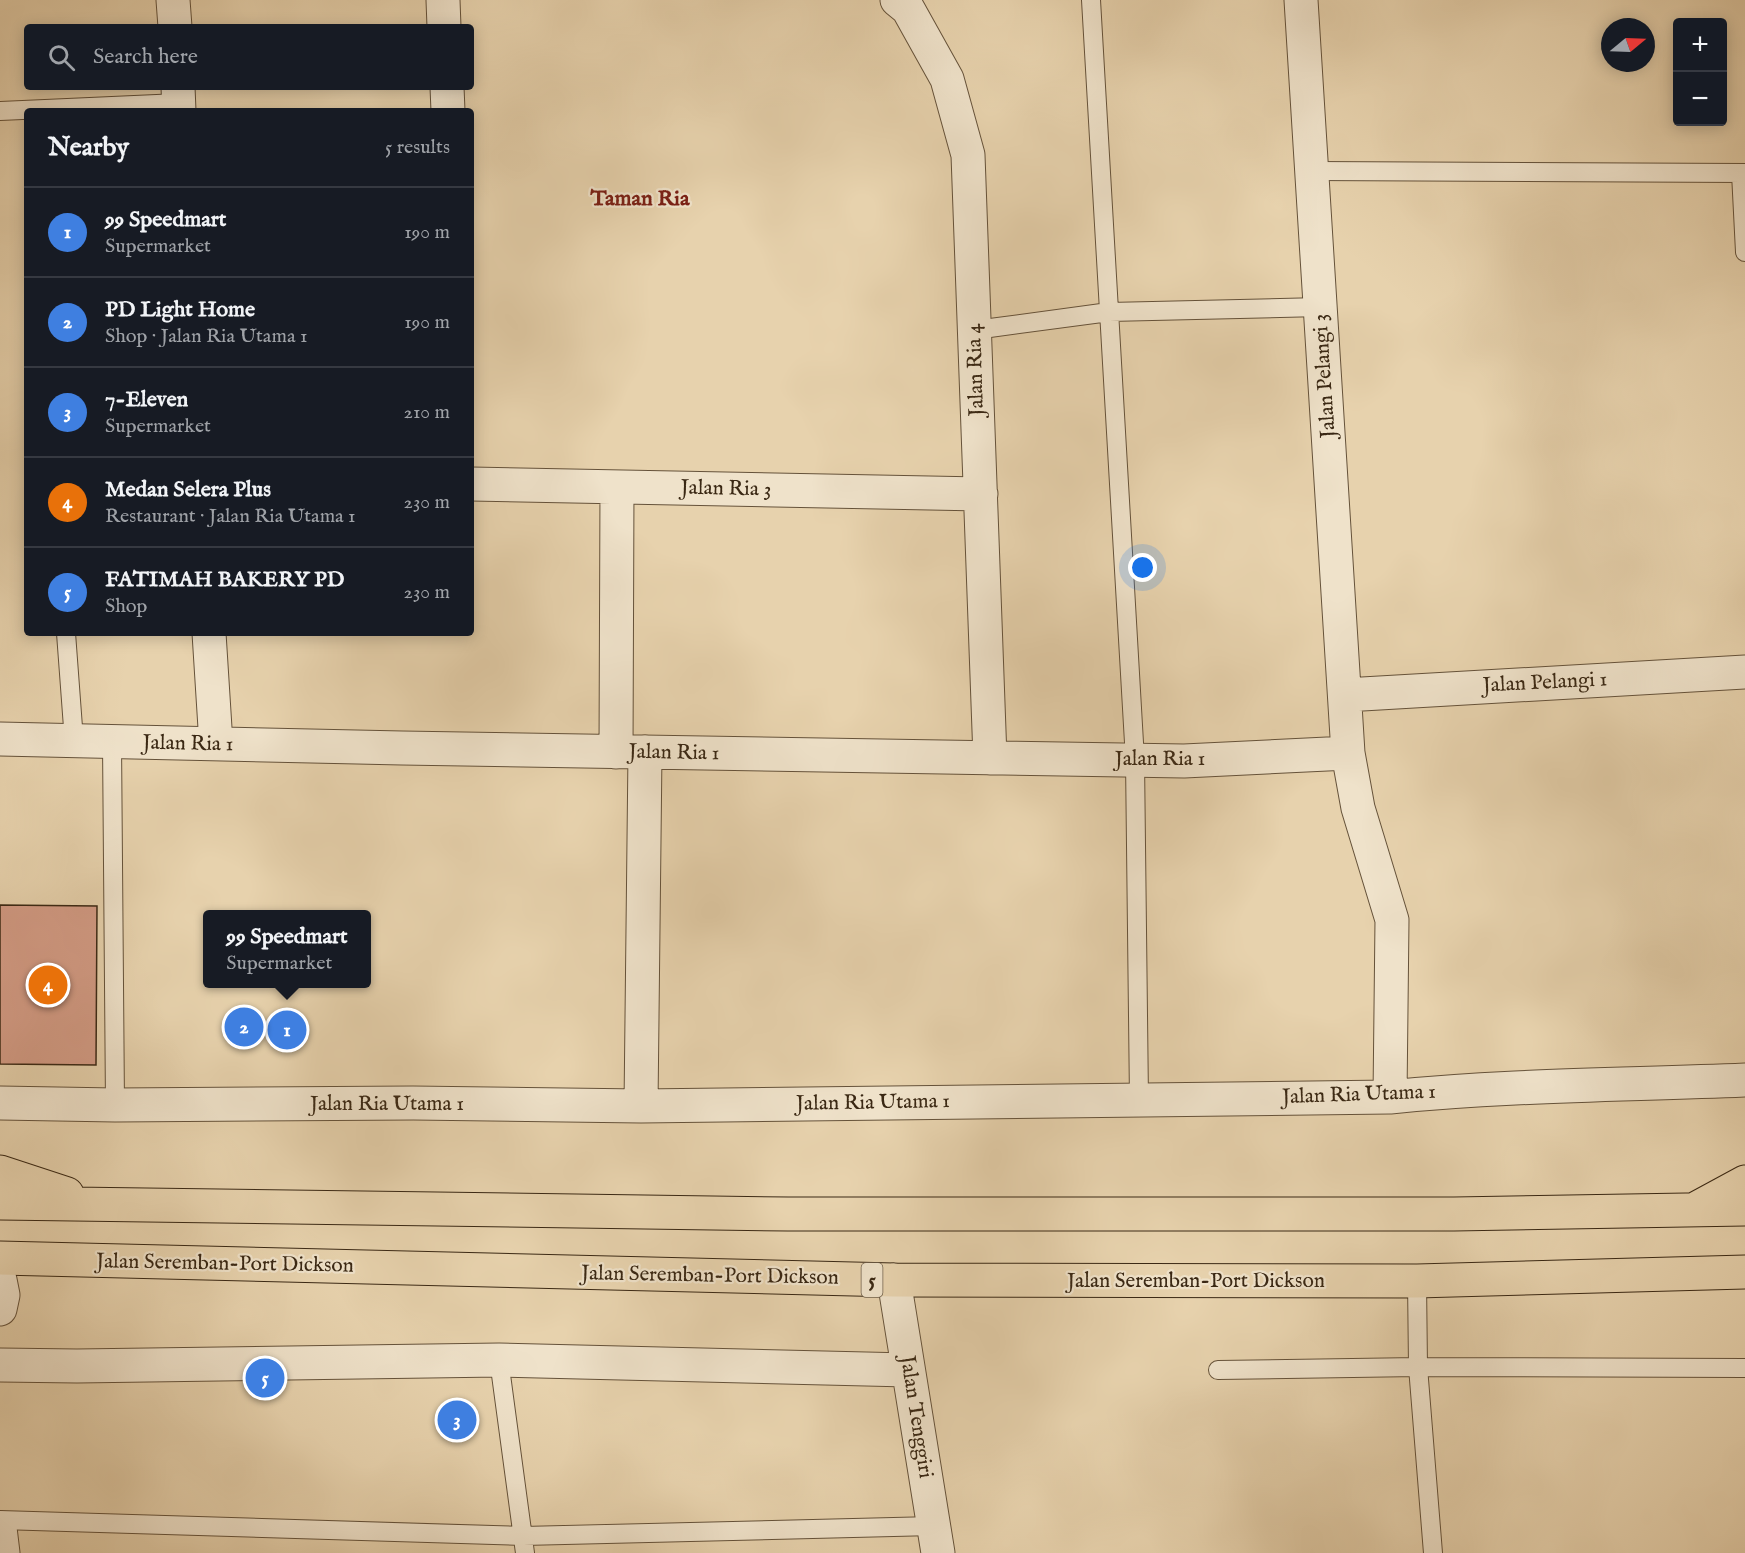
<!DOCTYPE html>
<html lang="en">
<head>
<meta charset="utf-8">
<style>
  :root { --surface:#171b24; --page:#242831; --text:#f1f3f6; --muted:#9ea1a6; --line:#363941; --accent:#d93025 }
  body { margin:0; font-family:"IM FELL English",serif; background:var(--page); color:var(--text) }
  .controls { position:absolute; right:18px; top:18px; display:grid; overflow:hidden; border-radius:6px; box-shadow:0 3px 15px #0003 }
  .controls button { width:54px; height:54px; display:grid; place-items:center; padding:0; border:0; border-bottom:2px solid var(--line); background:var(--surface); color:var(--text); font:30px sans-serif }
  .compass { position:absolute; left:1601px; top:18px; width:54px; height:54px; border-radius:50%; background:var(--surface); box-shadow:0 3px 15px #0003; rotate:71deg }
  .you { position:absolute; left:1143px; top:568px; width:21px; height:21px; margin:-15px; border:4px solid #fff; border-radius:50%; background:#1a73e8; box-shadow:0 0 0 9px #1a73e833 }
  .badge { display:grid; place-items:center; width:39px; height:39px; border-radius:50%; background:var(--accent); color:#fff; font-size:20px; font-weight:700 }
  .pin { position:absolute; translate:-50% -50%; border:3px solid #fff; box-shadow:0 2px 6px #0006 }
  .popup { position:absolute; left:203px; top:910px; width:168px; height:78px; box-sizing:border-box; display:grid; place-content:center; border-radius:6px; background:var(--surface); filter:drop-shadow(0 2px 4px #0005); font-size:20px; white-space:nowrap; color:var(--muted) }
  .popup b { font-size:22px; color:var(--text) }
  .popup::after { content:''; position:absolute; left:50%; top:100%; margin-left:-12px; border:12px solid transparent; border-top-color:var(--surface) }
  .list { margin:0; padding:0; list-style:none }
  h2 { display:flex; justify-content:space-between; align-items:center; height:78px; margin:0; padding:0 24px; font-size:26px }
  h2 small { font-size:20px; font-weight:400; color:var(--muted) }
  .list li { display:grid; grid-template-columns:39px 1fr auto; gap:18px; align-items:center; box-sizing:border-box; height:90px; padding:0 24px; border-top:2px solid var(--line) }
  .list b { display:block; font-size:22px; white-space:nowrap }
  .list p { margin:0; font-size:20px; white-space:nowrap; color:var(--muted) }
  .list em { font-size:20px; font-style:normal; color:var(--muted) }
  .icon { flex:none; width:33px; height:33px; fill:none; stroke:currentColor; stroke-width:2; stroke-linecap:round; stroke-linejoin:round }
  .map { position:relative; flex:none; width:1745px; height:1553px; overflow:hidden }
  .search { position:absolute; background:var(--surface); box-shadow:0 3px 15px #0003; left:24px; top:24px; width:450px; height:66px; display:flex; align-items:center; gap:15px; box-sizing:border-box; padding:0 21px; border-radius:6px; color:var(--muted); font-size:22px }
  .panel { position:absolute; background:var(--surface); box-shadow:0 3px 15px #0003; left:24px; top:108px; width:450px; height:528px; border-radius:6px }
  .map>svg:first-child { display:block }
  .building { fill:#d49c86; stroke:#3a2814; stroke-width:1.5 }
  .lines { fill:none; stroke-linecap:round; stroke-linejoin:round }
  .service-casing { stroke:#65523a; stroke-width:20 }
  .minor-casing { stroke:#65523a; stroke-width:35 }
  .trunk-casing { stroke:#3a2814; stroke-width:35 }
  .path { stroke:#3a2814; stroke-width:4; stroke-dasharray:4.5 3; stroke-linecap:butt }
  .service { stroke:#efe2ca; stroke-width:18 }
  .minor { stroke:#efe2ca; stroke-width:33 }
  .trunk { stroke:#e7d2ad; stroke-width:33 }
  .labels { text-anchor:middle; dominant-baseline:central; stroke-width:4.5; stroke-linejoin:round; paint-order:stroke }
  .shield { fill:#efe2ca; stroke:#70604b; stroke-width:1.5 }
  .shield-label { font-size:20px; font-weight:bold; fill:#3a2814 }
  .street-label { font-size:21px; fill:#3a2814; stroke:#efe2ca }
  .neighbourhood-label { font-size:22px; font-weight:bold; fill:#7a1f14; stroke:#efe2ca }
</style>
</head>
<body>
<div class="map">
<svg width="1745" height="1553" viewBox="0 0 1745 1553">
  <rect width="100%" height="100%" fill="#e7d2ad"/>
  <filter id="stains"><feTurbulence type="fractalNoise" baseFrequency=".00333" numOctaves="4"/><feColorMatrix values="0 0 0 0 .2 0 0 0 0 .09 0 0 0 0 .02 0 0 0 .5 -.17"/></filter>
  <radialGradient id="worn" r=".72"><stop offset=".6" stop-color="#630" stop-opacity="0"/><stop offset="1" stop-color="#630" stop-opacity=".3"/></radialGradient>
  <path class="building" d="M0 905 97 906 96 1065 0 1064Z"/>
  <g class="lines">
    <defs>
      <path id="service" d="M1091 0 1135 760 1139 1100
        M0 111 179 103
        M1312 171 1745 173
        M1741 173 1745 252
        M975 330 1109 312 1321 307
        M66 633 74 741
        M112 742 115 1105
        M1417 1281 1418 1367 1433 1553
        M499 1360 525 1553
        M1218 1370 1418 1367 1745 1368
        M0 1520 523 1536 934 1526"/>
      <path id="minor" d="M173 0 175 27
        M443 0 444 27
        M897 0 908 9 947 79 968 155 990 758
        M1301 0 1348 753 1358 808 1392 920 1390 1097
        M178 87 179 111
        M447 87 448 111
        M471 484 981 494
        M209 633 216 744
        M1345 695 1745 672
        M0 739 402 748 1184 761 1348 753
        M616 752 617 487
        M0 1103 115 1105 413 1103 641 1106 1390 1097C1508 1085 1627 1085 1745 1080
        M641 1106 645 752
        M0 1280 3 1295 0 1309
        M894 1280 938 1553
        M0 1365 77 1366 499 1360 908 1370
        M0 1528 3 1553"/>
      <path id="trunk" d="M0 1172 67 1194
        M0 1203 788 1214H1454L1745 1209
        M1697 1208 1745 1182
        M0 1258 894 1280 1417 1281 1745 1272"/>
    </defs>
    <use href="#service" class="service-casing"/>
    <use href="#minor" class="minor-casing"/>
    <use href="#trunk" class="trunk-casing"/>
    <path class="path" d="M471 422 472 451"/>
    <use href="#service" class="service"/>
    <use href="#minor" class="minor"/>
    <use href="#trunk" class="trunk"/>
  </g>
  <g class="labels">
    <rect class="shield" x="861.5" y="1263" width="21" height="34" rx="4.5"/>
    <g class="shield-label">
      <text x="872" y="1280">5</text>
    </g>
    <g class="street-label">
      <text transform="translate(976 370) rotate(-92)">Jalan Ria 4</text>
      <text transform="translate(1325 376) rotate(-94)">Jalan Pelangi 3</text>
      <text transform="translate(726 489) rotate(1)">Jalan Ria 3</text>
      <text transform="translate(1545 683) rotate(-3)">Jalan Pelangi 1</text>
      <text transform="translate(188 744) rotate(1)">Jalan Ria 1</text>
      <text transform="translate(674 753) rotate(1)">Jalan Ria 1</text>
      <text x="1160" y="759">Jalan Ria 1</text>
      <text transform="translate(1359 1095) rotate(-2)">Jalan Ria Utama 1</text>
      <text transform="translate(873 1103) rotate(-1)">Jalan Ria Utama 1</text>
      <text x="387" y="1104">Jalan Ria Utama 1</text>
      <text transform="translate(225 1264) rotate(1)">Jalan Seremban-Port Dickson</text>
      <text transform="translate(710 1276) rotate(1)">Jalan Seremban-Port Dickson</text>
      <text x="1196" y="1281">Jalan Seremban-Port Dickson</text>
      <text transform="translate(916 1417) rotate(81)">Jalan Tenggiri</text>
    </g>
    <g class="neighbourhood-label">
      <text x="640" y="199">Taman Ria</text>
    </g>
  </g>
  <rect width="100%" height="100%" filter="url(#stains)"/>
  <rect width="100%" height="100%" fill="url(#worn)"/>
</svg>
<div class="controls">
<button>+</button>
<button>−</button>
</div>
<svg class="compass" viewBox="-18 -18 36 36"><path d="M0-13l5 13h-10z" fill="#e53935"/><path d="M0 13l5-13h-10z" fill="#9ea1a6"/></svg>
<div class="you"></div>
<div class="pin badge" style="left:287px;top:1030px;background:#3f7fe0">1</div>
<div class="popup"><b>99 Speedmart</b>Supermarket</div>
<div class="pin badge" style="left:244px;top:1027px;background:#3f7fe0">2</div>
<div class="pin badge" style="left:457px;top:1420px;background:#3f7fe0">3</div>
<div class="pin badge" style="left:48px;top:985px;background:#e8710a">4</div>
<div class="pin badge" style="left:265px;top:1378px;background:#3f7fe0">5</div>
<div class="search"><svg class="icon" aria-label="search" viewBox="0 0 24 24"><circle cx="10" cy="10" r="6"/><path d="M15 15l6 6"/></svg>Search here</div>
<section class="panel">
<h2>Nearby<small>5 results</small></h2>
<ul class="list">
<li><span class="badge" style="background:#3f7fe0">1</span><div><b>99 Speedmart</b><p>Supermarket</p></div><em>190 m</em></li>
<li><span class="badge" style="background:#3f7fe0">2</span><div><b>PD Light Home</b><p>Shop · Jalan Ria Utama 1</p></div><em>190 m</em></li>
<li><span class="badge" style="background:#3f7fe0">3</span><div><b>7-Eleven</b><p>Supermarket</p></div><em>210 m</em></li>
<li><span class="badge" style="background:#e8710a">4</span><div><b>Medan Selera Plus</b><p>Restaurant · Jalan Ria Utama 1</p></div><em>230 m</em></li>
<li><span class="badge" style="background:#3f7fe0">5</span><div><b>FATIMAH BAKERY PD</b><p>Shop</p></div><em>230 m</em></li>
</ul>
</section>
</div>
</body>
</html>
